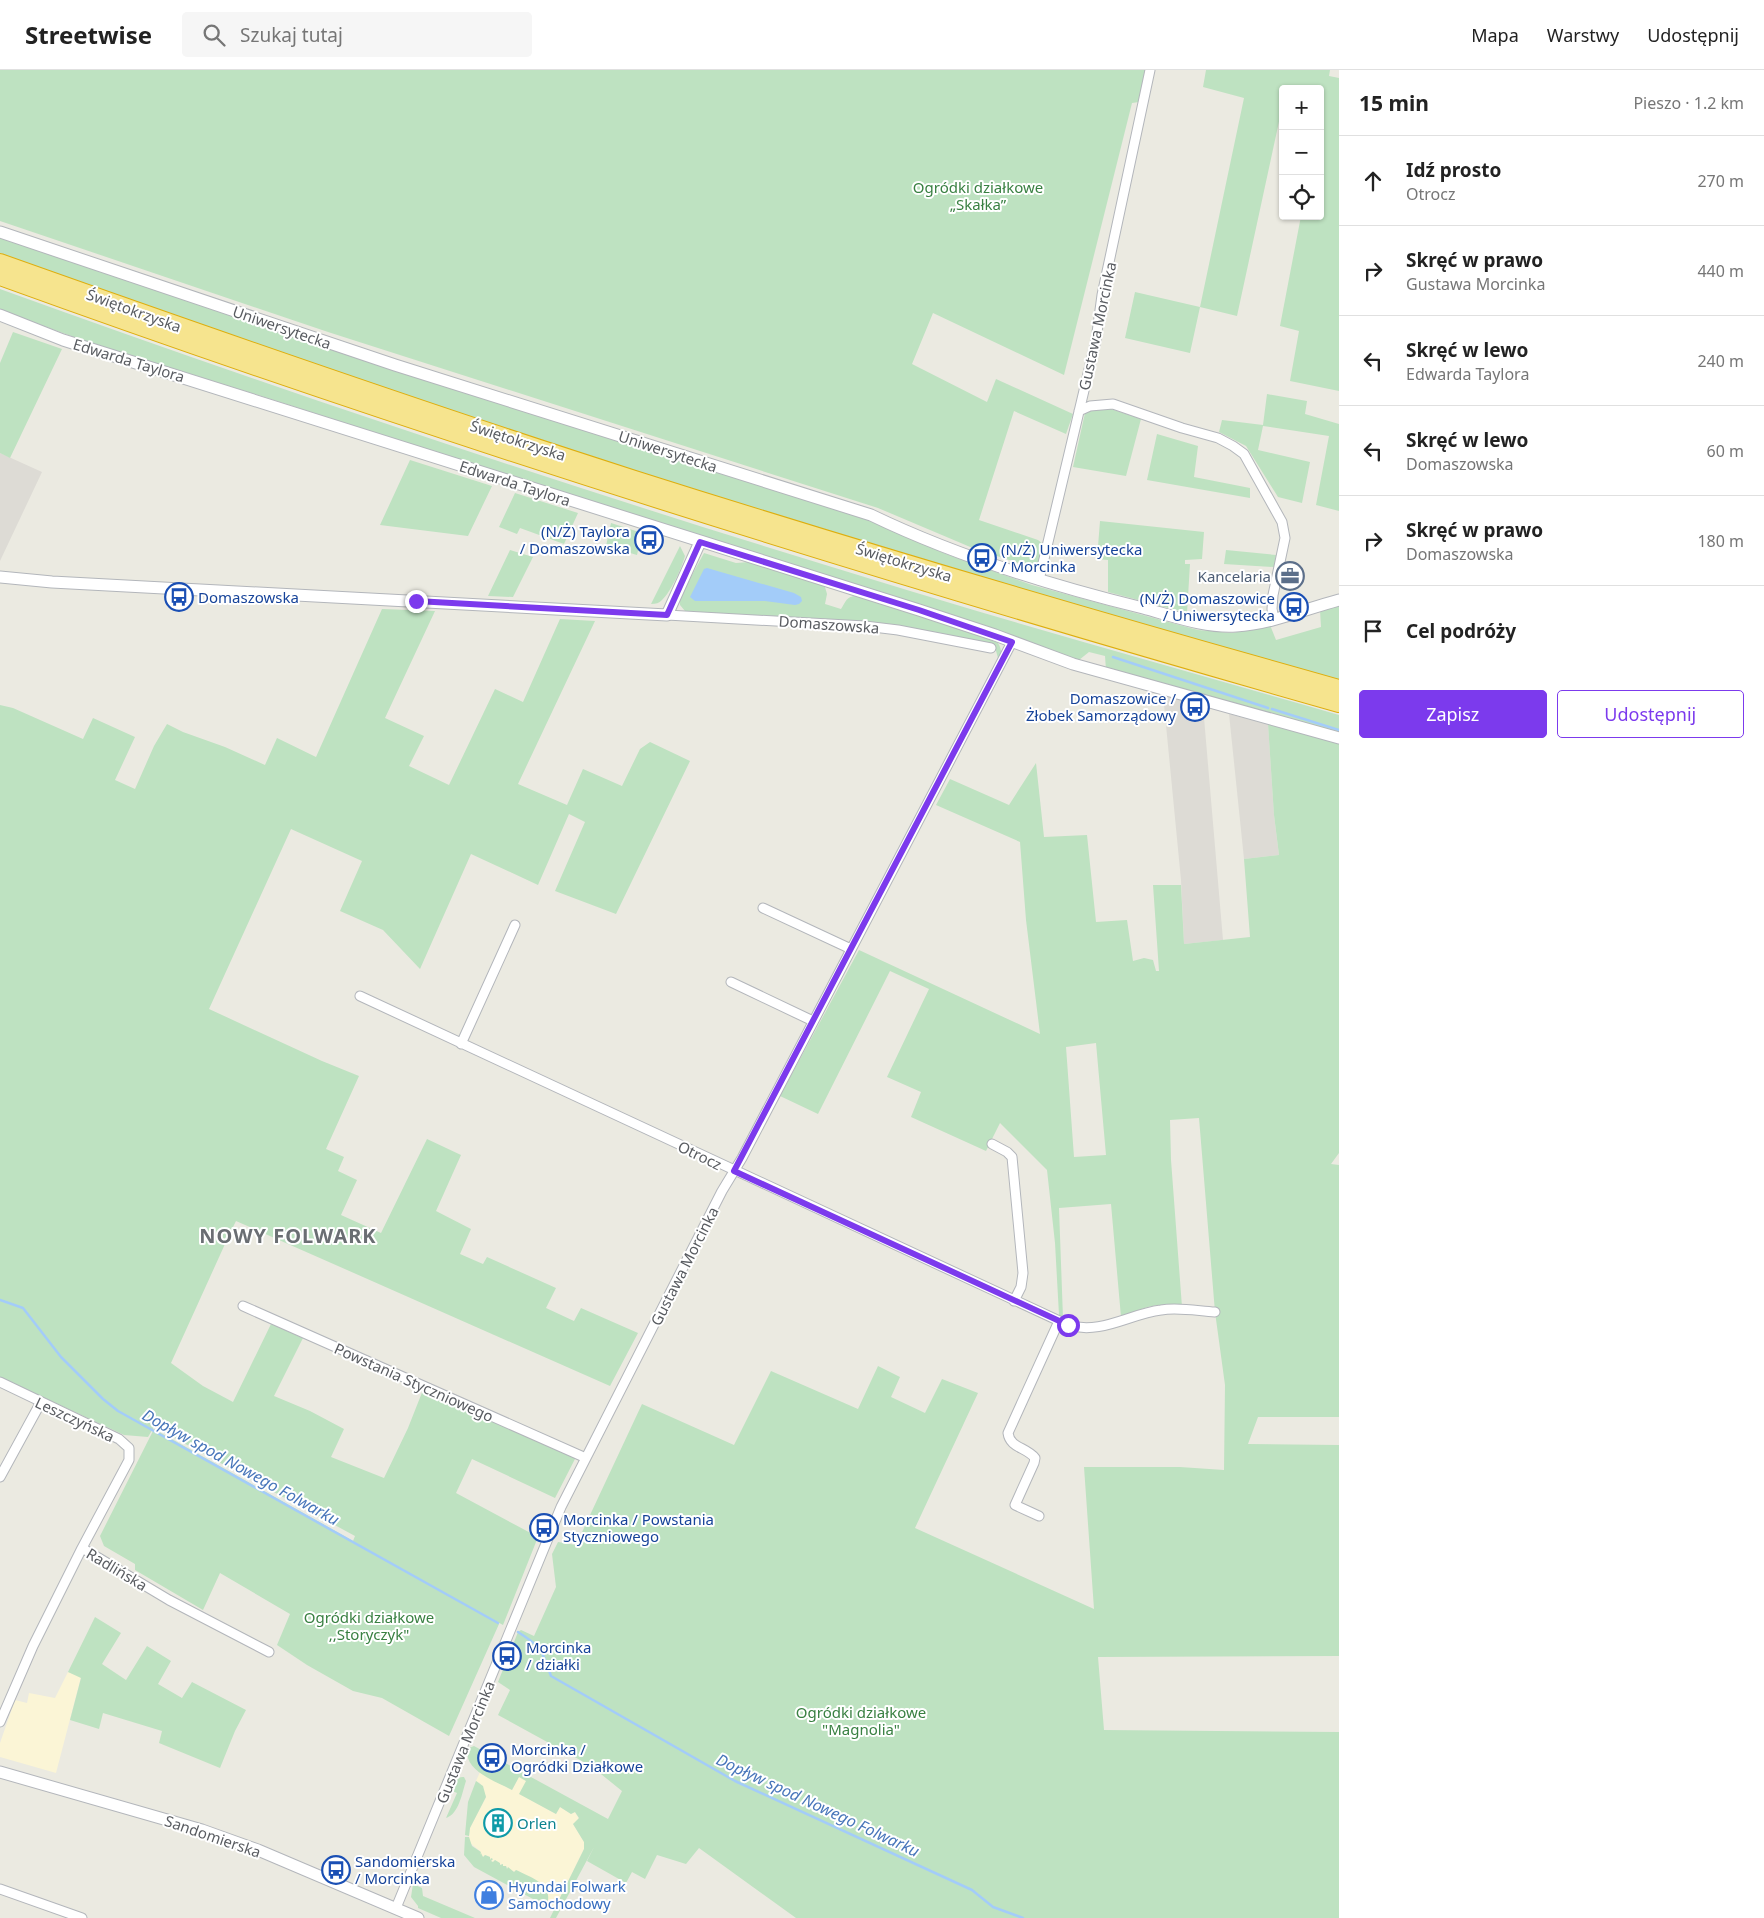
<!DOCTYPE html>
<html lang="pl">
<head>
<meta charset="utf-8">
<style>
  :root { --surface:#fff; --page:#f6f6f6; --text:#222; --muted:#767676; --line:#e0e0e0; --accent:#7c3aed }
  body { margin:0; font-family:"Noto Sans",sans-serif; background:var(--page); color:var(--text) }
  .controls { position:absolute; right:15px; top:15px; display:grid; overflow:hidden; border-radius:5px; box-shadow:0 1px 4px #0004 }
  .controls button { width:45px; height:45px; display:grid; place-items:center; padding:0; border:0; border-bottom:1px solid var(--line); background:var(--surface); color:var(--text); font:25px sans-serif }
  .stop { position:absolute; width:15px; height:15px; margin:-11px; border:4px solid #7c3aed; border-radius:50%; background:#fff }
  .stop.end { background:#7c3aed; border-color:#fff; box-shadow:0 1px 5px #0008 }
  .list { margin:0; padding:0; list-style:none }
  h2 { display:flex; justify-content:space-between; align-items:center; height:65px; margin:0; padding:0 20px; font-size:21px }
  h2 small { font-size:16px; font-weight:400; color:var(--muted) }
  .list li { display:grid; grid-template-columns:32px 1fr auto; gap:15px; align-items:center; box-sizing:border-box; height:90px; padding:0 20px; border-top:1px solid var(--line) }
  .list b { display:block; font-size:19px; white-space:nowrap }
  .list p { margin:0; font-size:16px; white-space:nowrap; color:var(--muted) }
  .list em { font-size:16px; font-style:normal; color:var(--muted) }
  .actions { display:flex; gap:10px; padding:15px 20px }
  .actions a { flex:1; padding:11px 0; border:1px solid var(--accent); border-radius:5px; text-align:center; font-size:18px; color:var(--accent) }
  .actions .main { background:var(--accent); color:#fff }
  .icon { flex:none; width:28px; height:28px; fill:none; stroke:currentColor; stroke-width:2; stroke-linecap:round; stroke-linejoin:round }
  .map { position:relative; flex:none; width:1339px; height:1848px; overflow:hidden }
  header { display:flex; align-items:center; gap:30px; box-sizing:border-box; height:70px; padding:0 25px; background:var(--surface); border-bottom:1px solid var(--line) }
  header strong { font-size:24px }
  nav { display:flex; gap:28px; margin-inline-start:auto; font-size:18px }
  .search { width:350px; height:45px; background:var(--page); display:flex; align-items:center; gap:12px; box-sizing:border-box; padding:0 18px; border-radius:5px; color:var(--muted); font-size:19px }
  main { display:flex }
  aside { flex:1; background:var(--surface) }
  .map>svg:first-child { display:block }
  .commercial { fill:#fbf5d6 }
  .industrial { fill:#dddbd5 }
  .green { fill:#bee2c1; fill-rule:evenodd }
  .water { fill:#a3ccf9 }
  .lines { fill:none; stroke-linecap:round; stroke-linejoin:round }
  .stream { stroke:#a3ccf9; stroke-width:2.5 }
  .minor-casing { stroke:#b3b6bb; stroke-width:11 }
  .tertiary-casing { stroke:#b3b6bb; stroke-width:13 }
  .motorway-casing { stroke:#deae0e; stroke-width:18 }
  .minor { stroke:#fff; stroke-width:9 }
  .tertiary { stroke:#fff; stroke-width:11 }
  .motorway { stroke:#f6e48e; stroke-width:16 }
  .route { stroke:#7c3aed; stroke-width:6 }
  .labels { text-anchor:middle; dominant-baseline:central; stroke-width:4; stroke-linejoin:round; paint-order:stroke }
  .park-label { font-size:15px; fill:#398042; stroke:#fff }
  .street-label { font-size:15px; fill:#595c61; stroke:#fff }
  .transit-label { font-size:15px; fill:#164399; stroke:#fff; text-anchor:start }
  .service-label { font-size:15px; fill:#4e5e75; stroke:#fff; text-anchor:end }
  .culture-label { font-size:15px; fill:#0d838f; stroke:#fff; text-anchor:start }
  .shop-label { font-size:15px; fill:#366cbe; stroke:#fff; text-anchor:start }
  .water-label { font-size:16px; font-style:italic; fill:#4876ba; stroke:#fff }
  .district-label { font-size:20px; font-weight:bold; letter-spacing:1px; fill:#6a6e73; stroke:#fff }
</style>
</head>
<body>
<header>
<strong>Streetwise</strong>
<div class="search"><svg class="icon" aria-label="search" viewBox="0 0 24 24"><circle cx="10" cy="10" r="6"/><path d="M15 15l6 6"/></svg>Szukaj tutaj</div>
<nav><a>Mapa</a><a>Warstwy</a><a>Udostępnij</a></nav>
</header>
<main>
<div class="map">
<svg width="1339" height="1848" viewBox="0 0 1339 1848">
  <rect width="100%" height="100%" fill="#ebeae1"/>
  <path class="commercial" d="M68 1602 81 1607 56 1703 0 1687V1673L15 1630 27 1633 29 1623 55 1628Z
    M480 1702 512 1720 519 1707 527 1711 520 1724 556 1744 560 1737 571 1744 575 1742 579 1749 573 1754 584 1772V1779L554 1840 546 1836 548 1828 546 1819 542 1814 516 1800 515 1802 508 1799 506 1796 504 1797 501 1794 500 1795 495 1790 493 1792 491 1791 493 1789 490 1790V1787L485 1785 484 1787 479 1785 480 1781 470 1773 469 1766 470 1758 486 1727 480 1713 476 1711Z"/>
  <path class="industrial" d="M0 383 42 402 0 491Z
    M1163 624 1203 636 1223 870 1184 874 1181 810Z
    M1229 644 1268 654 1274 745 1279 785 1244 789Z"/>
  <path class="green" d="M0 0H1146L1139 32 1132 33 1064 305 933 243 912 294 987 332 996 309 1073 344 1066 364 1014 341 979 450 1038 470 1043 474 1037 499 975 479 878 438 328 262 0 151Z
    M1206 0H1330L1329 6 1339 8V321L1290 311 1299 261 1280 256 1301 146H1320V50L1323 38 1320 37V19H1283V33L1237 246 1200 237 1190 283 1125 268 1135 222 1200 237 1244 28 1203 17Z
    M0 167 868 450 946 484 1032 515 1198 560 1232 563 1270 555 1276 570 1321 557 1320 540 1339 535V611C1185 567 1031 524 878 477 583 387 290 288 0 183Z
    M0 219C288 323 578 420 871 509 1026 557 1183 600 1339 645V664L1106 600 1105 586 1089 582 1079 590 280 332 82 270 0 240Z
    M13 262 62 279 10 388 0 383V293Z
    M1267 324 1307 331 1305 344 1339 354V441L1316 435 1329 366 1263 356 1258 380 1310 392 1302 433 1278 427 1246 376 1219 362 1222 350 1263 355Z
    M1111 339 1141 349 1126 406 1073 397 1085 343 1094 340Z
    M1157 364 1198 376 1194 407 1250 418V428L1147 410Z
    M410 390 492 416 468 466 380 455Z
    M515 423 578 443 564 474 520 458 517 464 499 457Z
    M1100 451 1204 462 1202 489 1185 490V494H1190L1187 543 1108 522V490L1097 489Z
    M611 453 642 463 637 485 606 476Z
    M680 476 685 486C682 497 671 522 662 530 659 533 656 534 651 534Z
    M510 480 533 487 513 527 488 526Z
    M1226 480 1276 485 1274 497 1224 494Z
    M704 483 736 493 749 492 819 514 825 517 827 524 825 534 841 539C846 531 847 525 858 526 878 532 990 564 998 573 1002 579 1002 586 999 592L995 577 988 573 885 554 685 541 680 535V527Z
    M382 539 435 541 385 648 424 666 409 696 449 715 495 619 523 632 560 549 595 551 518 714 567 735 583 699 622 716 640 679 650 672 690 691 616 844 555 821 585 752 569 744 538 815 471 784 420 899 383 860 340 841 362 791 291 759 209 939 322 991 359 1006 326 1079 344 1087 338 1101 357 1110 341 1145 381 1163 427 1069 461 1085 436 1141 471 1159 460 1184 483 1194 487 1187 556 1218 546 1238 574 1251 581 1238 638 1263 610 1316 236 1151 230 1163 171 1293 203 1316 233 1332 271 1254 303 1268 274 1326 310 1341 344 1359 331 1387 384 1408 408 1358 423 1320 576 1387 555 1428 472 1389 456 1423 538 1467 503 1555 472 1538 499 1554 449 1666 382 1628 353 1621 307 1595 277 1575 290 1544 220 1503 203 1540 135 1500V1494L104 1476 100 1466 154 1359 353 1471 355 1466 154 1357 148 1367 124 1365 0 1307V635L13 638 83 669 93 648 135 667 115 710 135 719 154 676 167 654 183 662 225 677 265 695 277 668 316 687Z
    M1268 654 1339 672V1083L1331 1094 1339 1095V1347H1258L1248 1374 1339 1375V1586L1098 1587 1104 1660 1339 1662V1848H796L699 1778 686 1794 657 1785 645 1809 632 1802 626 1813 587 1791 594 1777 556 1848H550L584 1779V1772L573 1754 579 1748 575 1742 571 1744 560 1737 556 1744 519 1724 526 1711 519 1707 512 1720C497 1712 460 1699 469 1678L474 1676 608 1749 622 1721 591 1696 498 1645 510 1620 498 1612 518 1562 521 1560 534 1566 556 1517 552 1484 558 1472 576 1475 642 1334 734 1375 771 1301 858 1339 878 1296 900 1307 891 1327 925 1343 942 1309 978 1323 915 1458 1094 1539 1084 1397H1180L1224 1400 1225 1315 1215 1242 1199 1048 1170 1050 1171 1090 1182 1237C1156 1231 1145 1238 1121 1247L1111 1134 1059 1138 1063 1248 1059 1245 1055 1173 1047 1100 1000 1053 986 1081 911 1047 921 1022 887 1007 929 919 890 901 818 1044 780 1026 859 880 1040 964 1026 850 1020 772 936 735 950 709 1009 735 1036 693 1044 767 1087 765 1096 852 1127 850 1133 891 1144 888 1153 890 1156 901H1159L1153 815H1181L1184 874 1250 867 1244 789 1279 785 1274 745ZM1096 973 1106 1085 1074 1087 1066 977Z
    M95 1547 121 1563 102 1594 126 1610 147 1576 171 1591 158 1614 182 1628 192 1612 246 1640 235 1661 220 1698 159 1673 162 1661 103 1643 99 1659 70 1650 81 1608 68 1602Z
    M464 1707 466 1711C462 1723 459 1744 446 1748L457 1723 450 1720C452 1713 457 1706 464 1707Z
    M476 1711 483 1716 486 1727 470 1758 469 1766 465 1765 468 1732Z
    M465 1767H469L472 1776 481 1782 480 1785 481 1783 483 1787 485 1785 490 1787V1790L491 1788 493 1789 491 1791 493 1792 495 1790 500 1793V1795L503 1794V1796H506L507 1799 508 1797 514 1802 516 1800C530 1807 556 1815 546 1836L474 1797 464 1785Z
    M413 1814 422 1818 423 1826 475 1848H441L418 1838V1836L411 1827Z"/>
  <path class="water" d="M707 498 794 523 801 527 802 531 799 534 795 535 765 531H695L690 527 704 499Z"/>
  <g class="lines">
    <path class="stream" d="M1113 587 1268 638
      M1272 639 1339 660
      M0 1230 23 1238 61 1287 103 1329 118 1341 498 1553
      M518 1562C543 1578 541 1579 551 1606L735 1711 972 1820 993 1837 1023 1848"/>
    <defs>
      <path id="minor" d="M1079 341 1090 336 1113 334 1182 358 1218 368 1233 376 1244 384 1282 452 1285 468 1273 525 1272 539 1274 549
        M1039 510 1096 270 1102 225 1150 0
        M667 545 865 556 898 560 991 578
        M763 838 851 879
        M731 912 813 951
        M360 926 1068 1255C1101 1265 1129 1244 1161 1240 1178 1237 1198 1241 1215 1242
        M461 974 515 855
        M992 1074 1007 1082 1012 1087 1023 1203 1021 1217 1014 1231
        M243 1236 586 1388
        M0 1312 119 1369 129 1378V1390L82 1478
        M0 1407 41 1332
        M1039 1446 1015 1435 1034 1393 1035 1388C1026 1377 1010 1378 1008 1363L1059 1251
        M0 1652 33 1576 82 1478 169 1530 269 1582
        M0 1819 82 1848
        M396 1838 561 1437 722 1121 742 1088 1012 572"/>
      <path id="tertiary" d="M0 162 395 295 871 445C958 487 1049 515 1143 538 1173 546 1205 558 1236 556 1271 554 1305 539 1339 530
        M0 245 63 270 919 540 995 565 1073 594 1339 668
        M0 507 52 512 667 545 700 472
        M0 1702 202 1760 258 1780 418 1848"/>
      <path id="motorway" d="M0 192C211 267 422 341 635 409 868 483 1103 552 1339 618
        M0 207C441 367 888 506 1339 634"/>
    </defs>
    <use href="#minor" class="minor-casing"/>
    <use href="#tertiary" class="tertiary-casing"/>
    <use href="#motorway" class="motorway-casing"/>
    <use href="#minor" class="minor"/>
    <use href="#tertiary" class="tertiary"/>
    <use href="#motorway" class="motorway"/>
  </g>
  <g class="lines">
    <path class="route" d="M416 531 667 545 700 472 919 540 1012 572 734 1101 1068 1255"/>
  </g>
  <defs>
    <symbol id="bus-ring" viewBox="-11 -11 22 22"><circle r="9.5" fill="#fff" stroke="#1a4fb4" stroke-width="1.5"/><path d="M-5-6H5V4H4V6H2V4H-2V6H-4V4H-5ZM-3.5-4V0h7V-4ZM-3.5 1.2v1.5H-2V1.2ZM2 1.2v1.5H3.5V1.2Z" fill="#1a4fb4"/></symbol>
    <symbol id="office-ring" viewBox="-11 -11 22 22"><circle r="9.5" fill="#fff" stroke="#5c6f8a" stroke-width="1.5"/><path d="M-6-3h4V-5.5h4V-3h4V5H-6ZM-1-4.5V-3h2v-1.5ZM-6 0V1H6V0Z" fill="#5c6f8a"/></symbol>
    <symbol id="building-ring" viewBox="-11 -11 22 22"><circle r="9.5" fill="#fff" stroke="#0f9aa8" stroke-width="1.5"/><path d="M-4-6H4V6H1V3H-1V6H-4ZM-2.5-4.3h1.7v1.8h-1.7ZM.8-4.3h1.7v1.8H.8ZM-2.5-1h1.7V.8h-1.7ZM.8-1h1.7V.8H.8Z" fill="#0f9aa8"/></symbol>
    <symbol id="shop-ring" viewBox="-11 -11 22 22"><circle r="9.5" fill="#fff" stroke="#3f7fe0" stroke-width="1.5"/><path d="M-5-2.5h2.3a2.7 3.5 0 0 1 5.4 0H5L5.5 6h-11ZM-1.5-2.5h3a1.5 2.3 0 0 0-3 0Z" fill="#3f7fe0"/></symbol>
  </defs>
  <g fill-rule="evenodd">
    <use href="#bus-ring" x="633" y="454" width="32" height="32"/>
    <use href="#bus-ring" x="966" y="472" width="32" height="32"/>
    <use href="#office-ring" x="1274" y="490" width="32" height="32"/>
    <use href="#bus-ring" x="163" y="511" width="32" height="32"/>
    <use href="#bus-ring" x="1278" y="521" width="32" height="32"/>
    <use href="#bus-ring" x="1179" y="621" width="32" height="32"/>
    <use href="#bus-ring" x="528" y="1442" width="32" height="32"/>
    <use href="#bus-ring" x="491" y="1570" width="32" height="32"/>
    <use href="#bus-ring" x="476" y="1672" width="32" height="32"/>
    <use href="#building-ring" x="482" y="1737" width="32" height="32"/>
    <use href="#bus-ring" x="320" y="1784" width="32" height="32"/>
    <use href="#shop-ring" x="473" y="1809" width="32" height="32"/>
  </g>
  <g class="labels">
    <g class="park-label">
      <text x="978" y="117">Ogródki działkowe<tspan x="978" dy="17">„Skałka”</tspan></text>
      <text x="369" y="1547">Ogródki działkowe<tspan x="369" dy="17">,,Storyczyk"</tspan></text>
      <text x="861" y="1642">Ogródki działkowe<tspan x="861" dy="17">"Magnolia"</tspan></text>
    </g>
    <g class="street-label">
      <text transform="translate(134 240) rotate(20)">Świętokrzyska</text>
      <text transform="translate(1097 256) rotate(-78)">Gustawa Morcinka</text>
      <text transform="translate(282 257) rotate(19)">Uniwersytecka</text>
      <text transform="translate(129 290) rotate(17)">Edwarda Taylora</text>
      <text transform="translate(518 370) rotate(18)">Świętokrzyska</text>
      <text transform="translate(668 381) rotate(18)">Uniwersytecka</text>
      <text transform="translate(515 413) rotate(18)">Edwarda Taylora</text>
      <text transform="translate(904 492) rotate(17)">Świętokrzyska</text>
      <text transform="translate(829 554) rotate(4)">Domaszowska</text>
      <text transform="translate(700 1085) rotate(26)">Otrocz</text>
      <text transform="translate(684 1196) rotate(-63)">Gustawa Morcinka</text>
      <text transform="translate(414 1312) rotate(24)">Powstania Styczniowego</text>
      <text transform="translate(75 1349) rotate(25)">Leszczyńska</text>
      <text transform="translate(117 1499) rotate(31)">Radlińska</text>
      <text transform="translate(465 1672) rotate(-68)">Gustawa Morcinka</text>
      <text transform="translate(213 1766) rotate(19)">Sandomierska</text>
    </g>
    <g class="transit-label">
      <text x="630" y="461" text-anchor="end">(N/Ż) Taylora<tspan x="630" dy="17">/ Domaszowska</tspan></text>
      <text x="1001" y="479">(N/Ż) Uniwersytecka<tspan x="1001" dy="17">/ Morcinka</tspan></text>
      <text x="198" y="527">Domaszowska</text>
      <text x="1275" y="528" text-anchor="end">(N/Ż) Domaszowice<tspan x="1275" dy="17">/ Uniwersytecka</tspan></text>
      <text x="1176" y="628" text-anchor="end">Domaszowice /<tspan x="1176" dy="17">Żłobek Samorządowy</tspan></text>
      <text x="563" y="1449">Morcinka / Powstania<tspan x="563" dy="17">Styczniowego</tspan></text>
      <text x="526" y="1577">Morcinka<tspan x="526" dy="17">/ działki</tspan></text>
      <text x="511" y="1679">Morcinka /<tspan x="511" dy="17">Ogródki Działkowe</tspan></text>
      <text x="355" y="1791">Sandomierska<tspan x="355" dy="17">/ Morcinka</tspan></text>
    </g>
    <g class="service-label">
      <text x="1271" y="506">Kancelaria</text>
    </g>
    <g class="culture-label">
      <text x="517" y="1753">Orlen</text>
    </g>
    <g class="shop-label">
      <text x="508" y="1816">Hyundai Folwark<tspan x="508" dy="17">Samochodowy</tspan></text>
    </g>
    <g class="water-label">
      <text transform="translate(241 1397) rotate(29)">Dopływ spod Nowego Folwarku</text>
      <text transform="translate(818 1735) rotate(25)">Dopływ spod Nowego Folwarku</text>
    </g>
    <g class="district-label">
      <text x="288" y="1165">NOWY FOLWARK</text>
    </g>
  </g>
</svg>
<div class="controls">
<button>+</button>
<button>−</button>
<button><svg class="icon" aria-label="locate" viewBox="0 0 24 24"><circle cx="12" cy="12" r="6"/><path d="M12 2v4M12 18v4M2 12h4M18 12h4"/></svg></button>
</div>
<div class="stop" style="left:1068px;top:1255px"></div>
<div class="stop end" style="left:416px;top:531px"></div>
</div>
<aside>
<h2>15 min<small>Pieszo · 1.2 km</small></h2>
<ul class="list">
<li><svg class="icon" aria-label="ahead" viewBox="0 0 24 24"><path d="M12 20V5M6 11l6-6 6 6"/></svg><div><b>Idź prosto</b><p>Otrocz</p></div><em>270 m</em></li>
<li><svg class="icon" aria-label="right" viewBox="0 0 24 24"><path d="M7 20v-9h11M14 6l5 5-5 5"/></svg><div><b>Skręć w prawo</b><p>Gustawa Morcinka</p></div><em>440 m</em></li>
<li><svg class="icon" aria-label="left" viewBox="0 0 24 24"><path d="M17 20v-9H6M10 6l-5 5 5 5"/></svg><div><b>Skręć w lewo</b><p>Edwarda Taylora</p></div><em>240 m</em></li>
<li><svg class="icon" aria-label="left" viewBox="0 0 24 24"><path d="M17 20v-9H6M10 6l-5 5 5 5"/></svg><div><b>Skręć w lewo</b><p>Domaszowska</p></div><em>60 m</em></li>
<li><svg class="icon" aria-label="right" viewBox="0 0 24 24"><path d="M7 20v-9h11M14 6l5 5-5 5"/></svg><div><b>Skręć w prawo</b><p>Domaszowska</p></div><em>180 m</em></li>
<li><svg class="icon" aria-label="arrive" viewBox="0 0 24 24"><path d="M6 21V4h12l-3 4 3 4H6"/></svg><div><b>Cel podróży</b></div></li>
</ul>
<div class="actions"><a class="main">Zapisz</a><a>Udostępnij</a></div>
</aside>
</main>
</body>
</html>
